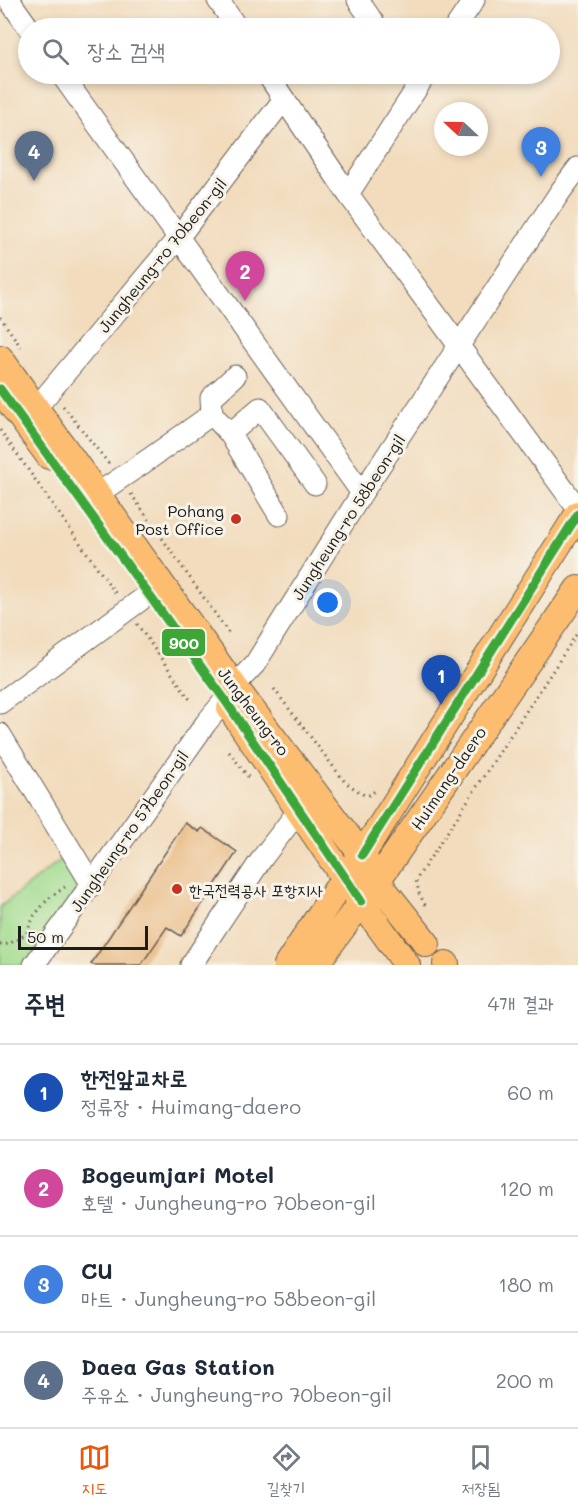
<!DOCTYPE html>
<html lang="ko">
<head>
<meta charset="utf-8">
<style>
  :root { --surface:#fff; --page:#f6f6f7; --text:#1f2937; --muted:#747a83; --line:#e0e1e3; --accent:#ea580c }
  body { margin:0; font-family:Mali,"Poor Story",sans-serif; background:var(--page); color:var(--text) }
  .compass { position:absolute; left:434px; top:102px; width:54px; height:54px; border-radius:50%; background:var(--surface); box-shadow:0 3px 9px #0003; rotate:292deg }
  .scale { position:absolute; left:18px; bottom:15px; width:130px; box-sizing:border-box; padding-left:6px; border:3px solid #1c1c1c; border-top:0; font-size:16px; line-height:21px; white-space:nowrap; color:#1c1c1c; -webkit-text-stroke:4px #f7f3e8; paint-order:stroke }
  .you { position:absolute; left:328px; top:603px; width:21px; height:21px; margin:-15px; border:4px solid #fff; border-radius:50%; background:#1a73e8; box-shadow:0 0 0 9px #1a73e833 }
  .badge { display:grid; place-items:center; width:39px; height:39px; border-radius:50%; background:var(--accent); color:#fff; font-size:20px; font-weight:700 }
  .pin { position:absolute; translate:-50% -50px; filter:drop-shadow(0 2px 3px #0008) }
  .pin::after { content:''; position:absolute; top:32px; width:21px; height:18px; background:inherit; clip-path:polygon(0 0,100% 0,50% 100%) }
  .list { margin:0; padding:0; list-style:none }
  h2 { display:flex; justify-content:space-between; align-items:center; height:78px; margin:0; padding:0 24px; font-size:26px }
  h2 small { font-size:20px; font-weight:400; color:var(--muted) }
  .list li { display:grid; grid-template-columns:39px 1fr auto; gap:18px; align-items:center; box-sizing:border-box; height:96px; padding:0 24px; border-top:2px solid var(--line) }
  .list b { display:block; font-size:22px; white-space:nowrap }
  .list p { margin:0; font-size:20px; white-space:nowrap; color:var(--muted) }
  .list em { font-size:20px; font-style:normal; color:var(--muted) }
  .icon { flex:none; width:33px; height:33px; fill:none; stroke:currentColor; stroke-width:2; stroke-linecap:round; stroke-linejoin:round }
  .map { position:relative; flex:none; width:578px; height:965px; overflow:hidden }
  .search { position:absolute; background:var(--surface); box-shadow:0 3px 9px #0003; left:18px; right:18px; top:18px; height:66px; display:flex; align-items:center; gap:15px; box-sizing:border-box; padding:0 21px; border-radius:33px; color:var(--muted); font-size:22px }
  .sheet { height:462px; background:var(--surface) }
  nav { display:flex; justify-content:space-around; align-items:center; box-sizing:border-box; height:84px; border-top:2px solid var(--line); background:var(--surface); font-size:16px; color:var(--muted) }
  nav a { display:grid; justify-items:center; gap:3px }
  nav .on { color:var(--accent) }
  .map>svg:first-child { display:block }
  .green { fill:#a2dc8f; stroke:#5f7c56; stroke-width:1.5 }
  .building { fill:#e8b276 }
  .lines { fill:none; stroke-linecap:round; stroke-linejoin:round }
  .minor-casing { stroke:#675f54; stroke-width:23 }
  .major-casing { stroke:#675f54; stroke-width:28 }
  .path { stroke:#675f54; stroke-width:3; stroke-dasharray:1.5 4.5; stroke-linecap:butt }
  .minor { stroke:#fff; stroke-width:21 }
  .major { stroke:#fcbd6f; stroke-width:26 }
  .bus-1-casing { stroke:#f7f3e8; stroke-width:14 }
  .bus-1 { stroke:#3ea637; stroke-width:9 }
  .poi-dot { fill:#c8321e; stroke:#f7f3e8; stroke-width:2 }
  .labels { text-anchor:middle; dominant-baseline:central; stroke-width:6; stroke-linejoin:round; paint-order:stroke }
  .street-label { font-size:16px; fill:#1c1c1c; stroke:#f7f3e8 }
  .poi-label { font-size:16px; fill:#1c1c1c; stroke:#f7f3e8; text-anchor:end }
  .line-badge { stroke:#f7f3e8; stroke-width:2 }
  .badge-label { font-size:16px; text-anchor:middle; font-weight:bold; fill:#fff }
</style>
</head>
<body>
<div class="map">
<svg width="578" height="965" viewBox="0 0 578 965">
  <rect width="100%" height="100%" fill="#f7f3e8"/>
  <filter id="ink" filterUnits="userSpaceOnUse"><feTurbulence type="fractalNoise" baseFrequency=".0167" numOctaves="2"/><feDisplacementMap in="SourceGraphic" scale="12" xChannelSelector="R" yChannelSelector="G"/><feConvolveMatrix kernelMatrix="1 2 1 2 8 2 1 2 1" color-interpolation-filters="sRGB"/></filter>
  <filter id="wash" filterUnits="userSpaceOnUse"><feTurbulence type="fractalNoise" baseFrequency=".008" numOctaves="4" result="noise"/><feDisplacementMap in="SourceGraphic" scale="24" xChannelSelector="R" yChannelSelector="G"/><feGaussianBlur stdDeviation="1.35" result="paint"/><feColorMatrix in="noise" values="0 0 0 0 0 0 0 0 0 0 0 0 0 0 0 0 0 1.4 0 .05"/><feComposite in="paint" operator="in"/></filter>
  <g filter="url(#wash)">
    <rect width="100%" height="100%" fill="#f2dcbd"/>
    <path class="green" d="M63 858 82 882 27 965H0V907Z"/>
    <g id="blocks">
      <path class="building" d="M185 823 199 832 202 828 237 852 181 936 167 927 141 965H94L91 964Z"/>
    </g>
  </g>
  <g filter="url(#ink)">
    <use href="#blocks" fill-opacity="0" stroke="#675f54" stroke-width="1.5"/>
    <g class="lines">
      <defs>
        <path id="minor" d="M9 0 29 28
          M218 0 237 28
          M358 0 377 28
          M455 28 474 0
          M61 74 362 493
          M267 74 348 194 578 509
          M348 194 426 74
          M235 376 211 398 212 414 230 434 260 408 315 484
          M36 408 178 238 284 99
          M230 434 279 515
          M97 494 149 459 212 414
          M234 686 255 664 362 493 560 192 578 168
          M0 703 149 594
          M0 734 91 883
          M34 965 206 723 225 700
          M191 965 263 857 299 810"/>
        <path id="major" d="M0 358 234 686 362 855 377 881 427 944
          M0 389 49 456
          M230 708 344 878 407 965
          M446 964V965
          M287 965 344 878 362 855 578 514
          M315 965 377 881 578 589"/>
      </defs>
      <use href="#minor" class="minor-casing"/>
      <use href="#major" class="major-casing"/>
      <path class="path" d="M0 317 21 347
        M63 406 109 464
        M0 430 116 594
        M131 494 230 635
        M137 624 191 701
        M274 689 345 782 364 795H370L376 790
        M229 752 249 778
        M425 905 419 893 416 880 578 632
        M0 945 9 944 26 934 34 916 48 899 65 887"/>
      <use href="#minor" class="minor"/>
      <use href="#major" class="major"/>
      <defs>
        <path id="bus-1" d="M0 389 225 700 361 901
          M362 855 578 514"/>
      </defs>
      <use href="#bus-1" class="bus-1-casing"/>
      <use href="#bus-1" class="bus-1"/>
    </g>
  </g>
  <g class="poi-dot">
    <circle cx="236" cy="519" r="6"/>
    <circle cx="177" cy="889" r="6"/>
  </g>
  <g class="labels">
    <g class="street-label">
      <text transform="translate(162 255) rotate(-51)">Jungheung-ro 70beon-gil</text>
      <text transform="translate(348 517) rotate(-57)">Jungheung-ro 58beon-gil</text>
      <text transform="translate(254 711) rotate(53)">Jungheung-ro</text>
      <text transform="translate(448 778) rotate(-56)">Huimang-daero</text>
      <text transform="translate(129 831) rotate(-55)">Jungheung-ro 57beon-gil</text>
    </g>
    <g class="poi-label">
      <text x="224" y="510">Pohang<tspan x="224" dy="18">Post Office</tspan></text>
      <text x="189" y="889" text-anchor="start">한국전력공사 포항지사</text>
    </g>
  </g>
  <rect class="line-badge" x="161" y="628" width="45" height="29" rx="6" fill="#3ea637"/>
  <g class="badge-label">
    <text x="184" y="649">900</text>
  </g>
</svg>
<svg class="compass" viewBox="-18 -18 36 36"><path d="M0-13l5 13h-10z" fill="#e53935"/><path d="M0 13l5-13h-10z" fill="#747a83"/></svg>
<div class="scale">50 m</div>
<div class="you"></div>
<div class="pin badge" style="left:441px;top:705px;background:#1a4fb4">1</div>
<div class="pin badge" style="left:245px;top:301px;background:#d1479c">2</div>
<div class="pin badge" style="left:541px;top:177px;background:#3f7fe0">3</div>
<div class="pin badge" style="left:34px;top:181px;background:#5c6f8a">4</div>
<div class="search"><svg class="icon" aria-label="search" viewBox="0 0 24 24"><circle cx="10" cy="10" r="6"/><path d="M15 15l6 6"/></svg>장소 검색</div>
</div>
<section class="sheet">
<h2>주변<small>4개 결과</small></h2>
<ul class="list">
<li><span class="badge" style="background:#1a4fb4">1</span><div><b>한전앞교차로</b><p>정류장 · Huimang-daero</p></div><em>60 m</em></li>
<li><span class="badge" style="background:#d1479c">2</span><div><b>Bogeumjari Motel</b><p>호텔 · Jungheung-ro 70beon-gil</p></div><em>120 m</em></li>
<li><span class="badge" style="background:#3f7fe0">3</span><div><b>CU</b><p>마트 · Jungheung-ro 58beon-gil</p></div><em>180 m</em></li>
<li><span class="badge" style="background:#5c6f8a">4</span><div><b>Daea Gas Station</b><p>주유소 · Jungheung-ro 70beon-gil</p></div><em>200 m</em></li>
</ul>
</section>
<nav>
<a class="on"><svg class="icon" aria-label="map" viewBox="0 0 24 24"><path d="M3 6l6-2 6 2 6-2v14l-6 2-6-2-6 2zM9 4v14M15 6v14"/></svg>지도</a>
<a><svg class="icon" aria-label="directions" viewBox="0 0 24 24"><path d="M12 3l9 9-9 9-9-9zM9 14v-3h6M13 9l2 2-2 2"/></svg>길찾기</a>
<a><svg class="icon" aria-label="saved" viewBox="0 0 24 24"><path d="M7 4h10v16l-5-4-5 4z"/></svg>저장됨</a>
</nav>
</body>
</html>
